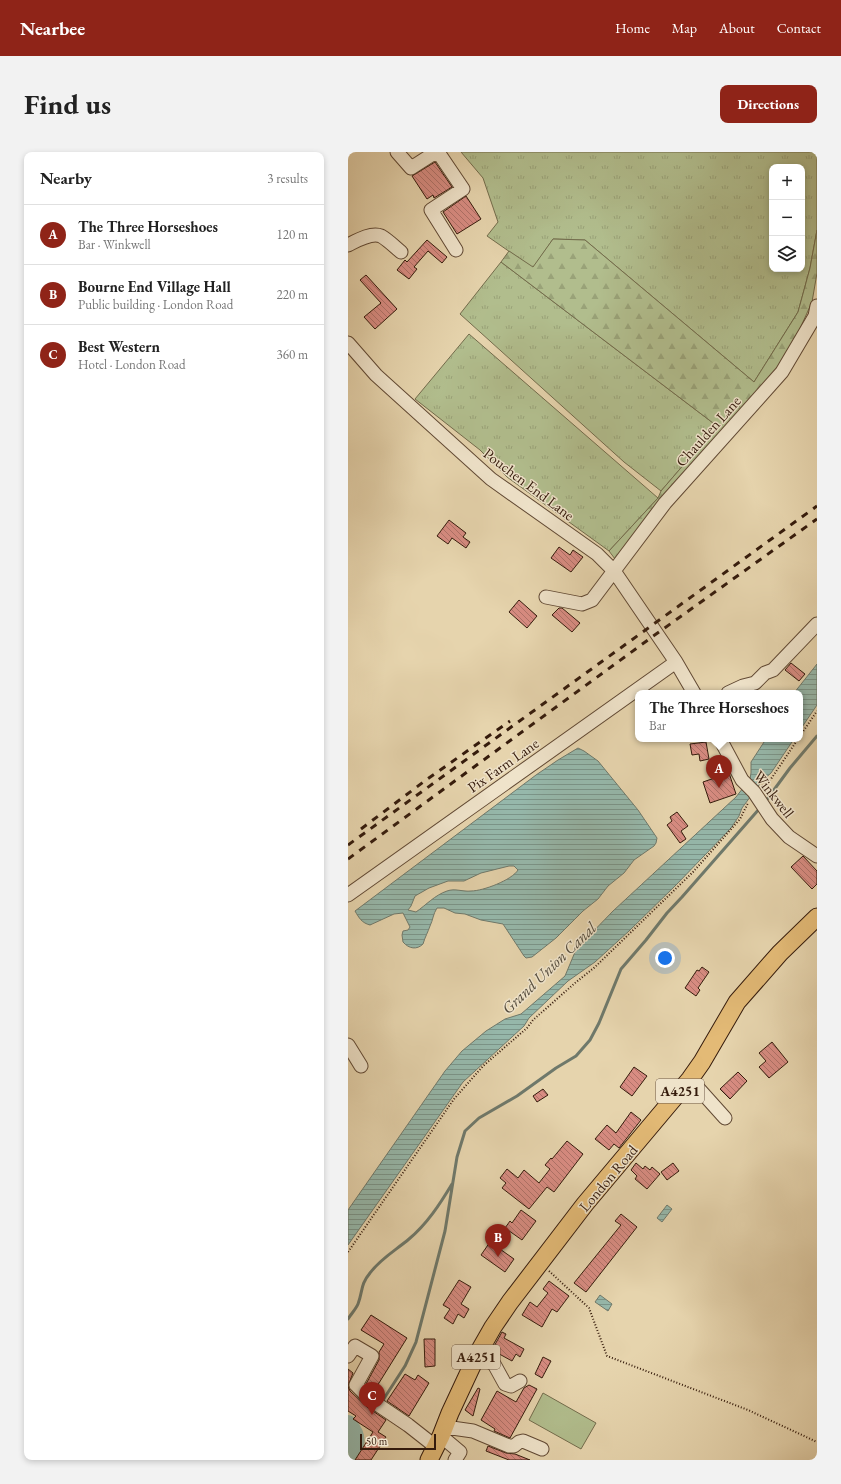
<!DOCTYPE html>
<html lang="en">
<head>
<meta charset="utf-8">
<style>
  :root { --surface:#fff; --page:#f2f2f2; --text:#222; --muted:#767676; --line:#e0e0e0; --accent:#8f2418 }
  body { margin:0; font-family:"EB Garamond",serif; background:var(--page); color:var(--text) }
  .controls { position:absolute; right:12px; top:12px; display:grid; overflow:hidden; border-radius:8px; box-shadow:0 2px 6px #0003 }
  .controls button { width:36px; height:36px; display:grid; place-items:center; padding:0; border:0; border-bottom:1px solid var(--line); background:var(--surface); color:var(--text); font:20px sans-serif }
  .scale { position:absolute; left:12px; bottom:10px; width:76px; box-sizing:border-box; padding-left:4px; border:2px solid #351b0c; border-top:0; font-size:11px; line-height:14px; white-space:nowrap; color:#351b0c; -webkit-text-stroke:3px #efe3ca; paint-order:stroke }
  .you { position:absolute; left:317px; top:806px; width:14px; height:14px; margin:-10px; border:3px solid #fff; border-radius:50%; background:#1a73e8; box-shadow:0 0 0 6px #1a73e833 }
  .badge { display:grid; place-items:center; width:26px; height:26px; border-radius:50%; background:var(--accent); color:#fff; font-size:13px; font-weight:700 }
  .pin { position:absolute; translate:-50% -33px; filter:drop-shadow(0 1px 2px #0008) }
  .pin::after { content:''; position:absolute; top:21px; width:14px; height:12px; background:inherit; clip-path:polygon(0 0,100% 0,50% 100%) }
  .popup { position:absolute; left:287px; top:538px; width:168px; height:52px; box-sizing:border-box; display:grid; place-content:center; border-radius:8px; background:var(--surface); filter:drop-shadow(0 1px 3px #0005); font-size:13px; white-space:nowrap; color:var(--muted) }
  .popup b { font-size:15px; color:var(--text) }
  .popup::after { content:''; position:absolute; left:50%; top:100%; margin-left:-8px; border:8px solid transparent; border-top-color:var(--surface) }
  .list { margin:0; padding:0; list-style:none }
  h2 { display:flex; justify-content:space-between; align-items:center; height:52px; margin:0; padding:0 16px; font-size:17px }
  h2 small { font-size:13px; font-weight:400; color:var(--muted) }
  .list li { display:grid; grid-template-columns:26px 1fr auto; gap:12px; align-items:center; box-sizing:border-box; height:60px; padding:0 16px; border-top:1px solid var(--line) }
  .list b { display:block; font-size:15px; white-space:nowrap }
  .list p { margin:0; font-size:13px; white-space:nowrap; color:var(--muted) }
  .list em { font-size:13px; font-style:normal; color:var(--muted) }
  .icon { flex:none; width:22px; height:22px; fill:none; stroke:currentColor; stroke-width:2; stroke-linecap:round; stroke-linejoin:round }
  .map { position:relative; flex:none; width:469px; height:1308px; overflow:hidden; border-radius:8px }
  header { display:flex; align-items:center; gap:24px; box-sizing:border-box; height:56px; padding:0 20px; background:var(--accent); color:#fff }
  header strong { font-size:19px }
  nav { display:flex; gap:22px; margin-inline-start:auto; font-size:14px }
  .intro { display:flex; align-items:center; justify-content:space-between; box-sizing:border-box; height:96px; padding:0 24px }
  h1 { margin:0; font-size:28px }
  .button { padding:10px 18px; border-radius:8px; background:var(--accent); color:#fff; font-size:14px; font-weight:700 }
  main { display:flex; gap:24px; padding:0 24px }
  aside { flex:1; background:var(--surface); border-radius:8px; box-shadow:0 2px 6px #0003 }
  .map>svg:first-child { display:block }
  .grass { fill:url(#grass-tufts); stroke:#736c4c; fill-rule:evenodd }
  .forest { fill:url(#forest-firs); stroke:#736c4c }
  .park { fill:#b1bd8d; stroke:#736c4c }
  .water { fill:url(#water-rules); stroke:#6f796b; fill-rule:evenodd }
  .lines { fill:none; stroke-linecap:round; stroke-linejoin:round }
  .stream { stroke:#6f796b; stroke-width:3 }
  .river { stroke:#96b8ab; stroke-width:18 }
  .building { fill:url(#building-back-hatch); stroke:#351b0c }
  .minor-casing { stroke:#614934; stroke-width:15 }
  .major-casing { stroke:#351b0c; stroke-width:19 }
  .path { stroke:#351b0c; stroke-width:2; stroke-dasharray:1 2; stroke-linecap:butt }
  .minor { stroke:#efe3ca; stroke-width:13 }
  .major { stroke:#e3ba76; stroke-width:17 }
  .rail { stroke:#351b0c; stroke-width:3; stroke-dasharray:7 7; stroke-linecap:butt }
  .labels { text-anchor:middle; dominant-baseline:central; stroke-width:3; stroke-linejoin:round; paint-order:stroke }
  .shield { fill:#efe3ca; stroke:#6d5745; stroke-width:1 }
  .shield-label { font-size:14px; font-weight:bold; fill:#351b0c }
  .street-label { font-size:15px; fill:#351b0c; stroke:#efe3ca }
  .water-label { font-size:16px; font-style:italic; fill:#524a3c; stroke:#efe3ca }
</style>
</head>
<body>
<header>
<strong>Nearbee</strong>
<nav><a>Home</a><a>Map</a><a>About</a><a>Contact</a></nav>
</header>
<div class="intro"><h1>Find us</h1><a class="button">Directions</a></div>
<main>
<aside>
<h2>Nearby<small>3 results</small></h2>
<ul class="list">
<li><span class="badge">A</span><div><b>The Three Horseshoes</b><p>Bar · Winkwell</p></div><em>120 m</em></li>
<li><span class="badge">B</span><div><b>Bourne End Village Hall</b><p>Public building · London Road</p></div><em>220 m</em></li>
<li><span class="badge">C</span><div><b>Best Western</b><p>Hotel · London Road</p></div><em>360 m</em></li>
</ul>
</aside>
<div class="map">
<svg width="469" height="1308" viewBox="0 0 469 1308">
  <defs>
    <pattern id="grass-tufts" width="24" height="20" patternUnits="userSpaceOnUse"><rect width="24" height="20" fill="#b1bd8d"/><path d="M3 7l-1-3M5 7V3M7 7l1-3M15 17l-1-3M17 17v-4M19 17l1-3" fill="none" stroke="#99a278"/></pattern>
    <pattern id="forest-firs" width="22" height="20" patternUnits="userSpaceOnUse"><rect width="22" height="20" fill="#b1bd8d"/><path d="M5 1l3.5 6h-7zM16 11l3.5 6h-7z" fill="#99a278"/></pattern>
    <pattern id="water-rules" width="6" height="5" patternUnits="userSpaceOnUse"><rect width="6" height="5" fill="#96b8ab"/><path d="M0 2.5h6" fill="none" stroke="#7b958a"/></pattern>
    <pattern id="building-back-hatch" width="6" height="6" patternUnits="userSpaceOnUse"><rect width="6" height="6" fill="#d88c82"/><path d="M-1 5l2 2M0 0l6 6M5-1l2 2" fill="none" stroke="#b07269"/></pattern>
  </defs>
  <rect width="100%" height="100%" fill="#e6d4ad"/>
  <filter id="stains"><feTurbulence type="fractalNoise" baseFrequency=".005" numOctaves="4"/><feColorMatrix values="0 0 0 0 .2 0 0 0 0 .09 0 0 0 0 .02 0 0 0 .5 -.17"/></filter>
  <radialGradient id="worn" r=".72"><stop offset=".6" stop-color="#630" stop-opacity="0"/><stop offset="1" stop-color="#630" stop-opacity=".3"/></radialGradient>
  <path class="grass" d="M113 0H469V78L462 116 450 160 406 230 237 88 205 87 185 116 139 84 150 70 135 26ZM424 15H454V117H424Z
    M153 110 369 274 313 339 276 310 112 162Z
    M121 182 310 346 261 399 159 325 132 298 67 247Z"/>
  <path class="forest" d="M469 78V121L464 150 440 203 402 250 267 407 261 399 310 346 313 339 369 274 153 110 161 99 185 115 205 87 237 88 406 230 450 160 462 116Z"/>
  <path class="park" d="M195 1241 248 1271 233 1297 181 1268Z"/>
  <path class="water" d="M469 512V553L452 578V541H446Z
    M418 587H446L423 621 414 629 394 656 391 664 383 676 328 733 281 779 247 810 220 829 181 866 176 874 115 930 0 1093V1058L97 919 114 899 138 879 157 867 173 862 217 824 227 800 236 789 265 759 388 645 402 627 403 621V610Z
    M230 596 236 599 250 609 290 658 309 686 308 691 306 694 286 708 276 721 260 734 250 747 235 759 208 786 184 805 178 806 176 804 155 772 133 768 117 762 107 761 96 756H89C85 762 85 768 82 774 80 780 77 785 75 792 69 798 61 797 55 790L54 783 55 779 60 778 62 775 55 761 46 762 22 773C14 771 11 766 7 759L188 623 210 608ZM161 714H166L170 718C164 728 135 739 123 739 115 740 107 736 99 739 87 743 78 753 68 760L60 758 63 754 67 744 81 736 100 729H116L133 721Z
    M319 1053 324 1057 314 1070 309 1066Z
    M252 1143 264 1152 260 1159 247 1150Z"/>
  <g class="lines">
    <path class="stream" d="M417 650 442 616 469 584
      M0 1167C3 1162 8 1157 10 1152 15 1139 12 1133 22 1121 32 1107 48 1098 61 1087 79 1072 92 1052 104 1032
      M31 1251 35 1248 57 1214 68 1190 97 1079 109 1005 117 979 131 966 169 944 208 916 228 904 242 888 251 871 273 817 298 788 319 761 334 745 412 656
      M2 1275 12 1267"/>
    <path class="river" d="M0 1272C12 1286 8 1294 1 1308"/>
  </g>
  <path class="building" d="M87 10 104 35 86 46 85 43 79 47 64 24Z
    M118 44 133 67 109 82 95 60Z
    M79 88 99 105 94 111 80 99 66 115 69 117 61 127 49 118 57 108 59 110Z
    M18 123 49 157 27 177 16 165 33 151 12 128Z
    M101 368 118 381 115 385 122 390 118 396 104 386 100 392 89 384Z
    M211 395 222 403 225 398 235 405 223 420 203 406Z
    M171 448 189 464 179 476 161 460Z
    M211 456H214L232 471 224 480 204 463Z
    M443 511 457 522 451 529 437 518Z
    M358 590 361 607 352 609 351 602 344 603 342 592Z
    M381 621 388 642 362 651 355 630Z
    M329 660 340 674 333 679 338 687 332 691 319 673 324 669 322 665Z
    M455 704 469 719V732L464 737 443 715Z
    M354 815 361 820 350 836 352 838 348 844 337 836 349 818 351 819Z
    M424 890 440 910 421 926 411 915 418 909 411 901Z
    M286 915 299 924 284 944 272 935Z
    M390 920 399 929 382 947 372 937Z
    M195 937 200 943 189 950 185 944Z
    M283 960 293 968 271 996 266 992 261 998 247 987 259 973 268 981Z
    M219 989 235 1002 206 1040 199 1035 181 1057 154 1036 158 1031 152 1026 159 1017 170 1026 176 1018 191 1031 202 1017 197 1013 203 1006 204 1007Z
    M288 1011 295 1017 297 1014 302 1018 304 1015 312 1022 299 1037 287 1027 289 1024 283 1018Z
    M325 1011 331 1019 319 1028 313 1020Z
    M173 1058 188 1069 174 1088 157 1076 162 1069 164 1071Z
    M273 1062 289 1075 238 1140 226 1131 273 1073 267 1069Z
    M142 1090 166 1107 157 1120 133 1103Z
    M111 1128 123 1135 113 1152 121 1157 116 1166 110 1162 105 1172 96 1166 102 1157 95 1153Z
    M201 1129 221 1144 209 1160 204 1157 194 1175 174 1163 182 1150 189 1155 200 1141 195 1137Z
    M23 1163 59 1186 26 1239 18 1232 31 1208V1200L36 1192 13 1178Z
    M154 1180 158 1182 156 1186 176 1197 172 1205 168 1202 164 1209 144 1198Z
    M76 1187H87V1214L77 1215Z
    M195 1205 203 1209 194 1226 187 1222Z
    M0 1217 5 1221 0 1234 2 1239 19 1255 38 1268 30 1280 38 1285 23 1308H7L25 1280 5 1267 8 1264 0 1259Z
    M57 1222 67 1228 70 1223 81 1231 61 1264 39 1249Z
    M181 1233 189 1237 162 1286 146 1279 147 1277 133 1268 149 1239 168 1250 176 1236Z
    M130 1236 132 1237 125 1264 117 1258Z
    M140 1294 158 1301 167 1302 182 1308H161L138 1299Z"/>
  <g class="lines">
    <defs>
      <path id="minor" d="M49 0 63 16 88 0
        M90 0 115 37 83 58 108 98
        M0 93C8 89 23 80 33 84 40 88 47 95 53 100
        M0 191 28 223 143 327 249 402 266 419 328 510 346 541
        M198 445 234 452 244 448 317 351 434 220 467 164 469 154
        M380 541 395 534 407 531 417 521 425 518 469 472
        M372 587 394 628 406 640 424 667 441 685 469 704
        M0 743 328 510
        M0 893 13 914
        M342 927 377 966
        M129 1203 146 1212 157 1232 163 1234 172 1229
        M0 1204 7 1194 24 1204 8 1233 23 1248 60 1273 88 1295
        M97 1275 125 1279 161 1294H166L171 1290 175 1289 194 1297
        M93 1284 112 1300 107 1308"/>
      <path id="major" d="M81 1308 93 1284 102 1261 129 1203 145 1175 162 1150 237 1052 342 927 354 910 389 850 432 801 469 765"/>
    </defs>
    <use href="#minor" class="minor-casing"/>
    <use href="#major" class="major-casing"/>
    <path class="path" d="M452 584 469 559
      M414 634 423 627 450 587
      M0 1100 106 947 135 914 179 876 185 868 227 831 247 815 345 720 392 667 400 651
      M201 1119 241 1156 259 1204 400 1258 469 1290"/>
    <use href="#minor" class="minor"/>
    <use href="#major" class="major"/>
    <path class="rail" d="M13 677 78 628 162 569
      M0 693 469 354
      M0 707 304 485 469 367"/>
  </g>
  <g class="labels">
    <g class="shield">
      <rect x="308" y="927" width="48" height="24" rx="3"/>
      <rect x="104" y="1193" width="48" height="24" rx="3"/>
    </g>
    <g class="shield-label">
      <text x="332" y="939">A4251</text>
      <text x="128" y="1205">A4251</text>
    </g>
    <g class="street-label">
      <text transform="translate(360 279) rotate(-48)">Chaulden Lane</text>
      <text transform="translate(181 332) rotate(37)">Pouchen End Lane</text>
      <text transform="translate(155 613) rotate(-35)">Pix Farm Lane</text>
      <text transform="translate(426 642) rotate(52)">Winkwell</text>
      <text transform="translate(260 1026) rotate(-50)">London Road</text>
    </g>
    <g class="water-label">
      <text transform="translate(201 816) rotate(-44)">Grand Union Canal</text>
    </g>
  </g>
  <rect width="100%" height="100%" filter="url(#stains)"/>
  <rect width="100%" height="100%" fill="url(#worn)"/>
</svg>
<div class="controls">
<button>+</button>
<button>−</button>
<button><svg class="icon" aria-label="layers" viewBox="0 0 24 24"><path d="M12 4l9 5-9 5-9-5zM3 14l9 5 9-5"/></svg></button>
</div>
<div class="scale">50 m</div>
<div class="you"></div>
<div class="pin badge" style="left:371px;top:636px">A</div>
<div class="popup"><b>The Three Horseshoes</b>Bar</div>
<div class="pin badge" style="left:150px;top:1105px">B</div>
<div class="pin badge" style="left:24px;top:1263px">C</div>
</div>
</main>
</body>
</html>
